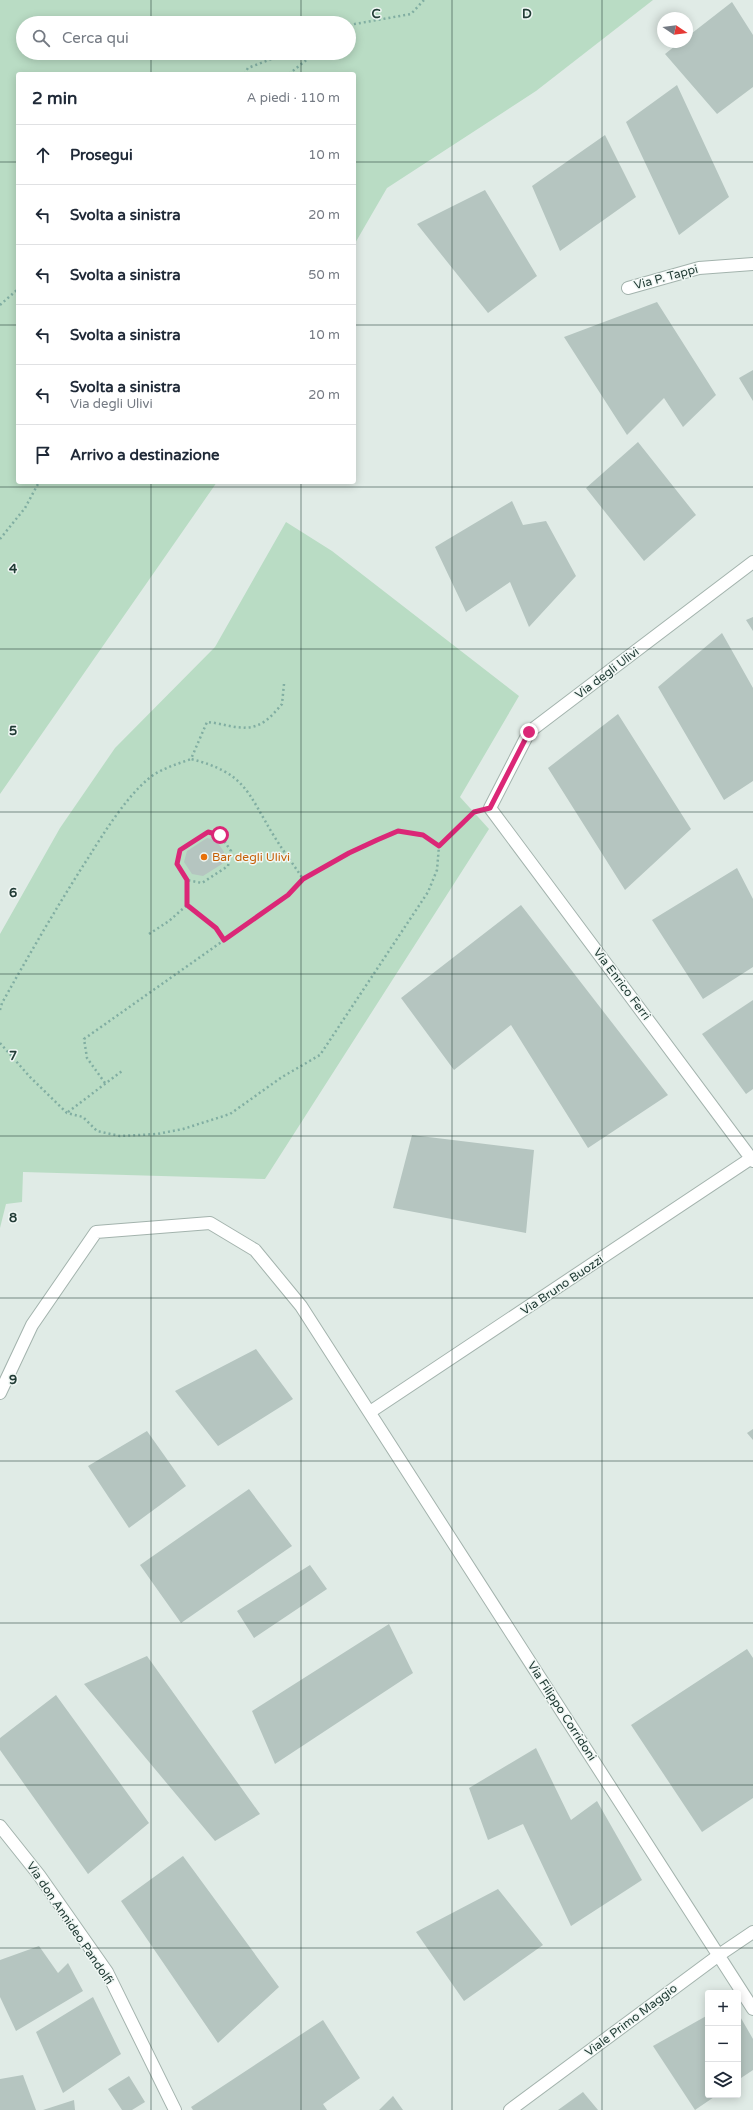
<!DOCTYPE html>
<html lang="it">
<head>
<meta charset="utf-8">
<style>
  :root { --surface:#fff; --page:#f2f2f3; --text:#1f2937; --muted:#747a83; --line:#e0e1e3 }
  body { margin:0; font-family:"Varela Round",sans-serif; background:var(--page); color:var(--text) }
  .controls { position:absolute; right:12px; bottom:12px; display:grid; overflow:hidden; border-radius:4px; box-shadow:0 2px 10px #0003 }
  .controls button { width:36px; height:36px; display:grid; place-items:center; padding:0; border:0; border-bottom:1px solid var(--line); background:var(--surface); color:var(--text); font:20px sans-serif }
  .compass { position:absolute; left:657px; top:12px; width:36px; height:36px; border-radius:50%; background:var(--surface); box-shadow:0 2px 10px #0003; rotate:103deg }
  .stop { position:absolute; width:12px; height:12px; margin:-9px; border:3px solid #db2777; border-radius:50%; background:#fff }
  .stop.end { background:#db2777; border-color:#fff; box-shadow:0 1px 4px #0008 }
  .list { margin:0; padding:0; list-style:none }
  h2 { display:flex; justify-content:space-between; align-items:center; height:52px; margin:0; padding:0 16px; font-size:17px }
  h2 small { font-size:13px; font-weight:400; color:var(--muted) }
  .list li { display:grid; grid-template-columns:26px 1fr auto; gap:12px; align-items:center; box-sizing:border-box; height:60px; padding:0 16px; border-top:1px solid var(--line) }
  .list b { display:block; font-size:15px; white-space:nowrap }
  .list p { margin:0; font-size:13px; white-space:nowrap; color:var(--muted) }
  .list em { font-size:13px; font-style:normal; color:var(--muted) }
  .icon { flex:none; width:22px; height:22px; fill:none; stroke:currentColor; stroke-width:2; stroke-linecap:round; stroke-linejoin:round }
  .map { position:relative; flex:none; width:753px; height:2110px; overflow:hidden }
  .search { position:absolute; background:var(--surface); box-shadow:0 2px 10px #0003; left:16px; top:16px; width:340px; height:44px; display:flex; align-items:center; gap:10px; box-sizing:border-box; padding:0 14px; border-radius:22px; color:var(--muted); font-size:15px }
  .panel { position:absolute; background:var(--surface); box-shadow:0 2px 10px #0003; left:16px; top:72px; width:340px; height:412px; border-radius:4px }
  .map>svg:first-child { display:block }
  .green { fill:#b9dcc4; fill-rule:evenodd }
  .building { fill:#b5c5c0 }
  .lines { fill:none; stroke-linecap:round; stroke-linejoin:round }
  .minor-casing { stroke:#a3b3ad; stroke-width:14 }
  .path { stroke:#81aea2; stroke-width:2.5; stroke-dasharray:2 3; stroke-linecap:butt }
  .minor { stroke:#fff; stroke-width:12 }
  .route { stroke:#db2777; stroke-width:5 }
  .grid { fill:none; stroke:#213b35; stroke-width:1; stroke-opacity:0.55 }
  .food-dot { fill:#e8710a; stroke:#f0f7f4; stroke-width:1.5 }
  .labels { text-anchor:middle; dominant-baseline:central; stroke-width:3; stroke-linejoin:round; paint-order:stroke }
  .street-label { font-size:12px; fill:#213b35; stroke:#f0f7f4 }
  .food-label { font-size:12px; fill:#c56008; stroke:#f0f7f4; text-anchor:start }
  .grid-label { font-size:13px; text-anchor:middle; font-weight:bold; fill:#213b35; stroke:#f0f7f4; stroke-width:3; stroke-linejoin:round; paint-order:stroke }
</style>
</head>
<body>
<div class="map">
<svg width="753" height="2110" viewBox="0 0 753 2110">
  <rect width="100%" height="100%" fill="#e0ebe6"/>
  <path class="green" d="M0 0H653L536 91 387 188 354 245V74H18V482H217L0 794ZM23 23H349V53H23Z
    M286 522 332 551 519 696 460 797 489 829 265 1179 23 1172 22 1202 6 1204 0 1228V934L60 828 115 748 215 647Z"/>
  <path class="building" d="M732 2 753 35V87L717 114 665 54 680 42H687V37Z
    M677 85 729 197 679 235 626 122Z
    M605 135 636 197 560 251 532 186Z
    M485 190 537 276 488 313 417 224Z
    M657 302 716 395 683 427 664 398 627 435 564 337Z
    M753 370V401L739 378Z
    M638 442 696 515 644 561 586 488Z
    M512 501 523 525 546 521 576 576 529 627 510 582 466 612 435 547Z
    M753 617V631L746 620Z
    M722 633 753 688V781L724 800 658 687Z
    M618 714 691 829 625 890 548 768Z
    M207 838 216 840 224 852 222 864 203 876 192 874 184 862 187 851Z
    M737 868 753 899V967L703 999 652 920Z
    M521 905 668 1095 588 1148 511 1025 454 1070 401 998Z
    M753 1000V1089L746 1094 702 1034Z
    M412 1135 534 1150 526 1233 393 1208Z
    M256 1349 293 1399 218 1446 175 1391Z
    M753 1429V1440L747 1433Z
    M147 1431 186 1486 129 1528 88 1466Z
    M249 1489 292 1546 181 1623 140 1565Z
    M310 1565 327 1589 254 1638 237 1611Z
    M389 1624 413 1673 275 1764 252 1711Z
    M747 1649 753 1658V1798L702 1832 631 1725Z
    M147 1656 260 1814 215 1841 84 1684Z
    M56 1695 149 1823 88 1874 0 1750V1738Z
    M536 1748 571 1820 597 1801 642 1880 571 1926 523 1824 488 1840 469 1788Z
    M183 1856 279 1987 218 2043 121 1901Z
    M498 1889 543 1945 464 2001 416 1932Z
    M39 1946 58 1973 68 1963 83 1991 16 2031 0 1997V1960Z
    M93 1997 121 2054 63 2093 36 2032Z
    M738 2013 753 2039V2070L738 2080Z
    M708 2015V2095H717L695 2110 653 2046Z
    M323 2020 360 2078 323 2104 327 2110H193L191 2107Z
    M23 2075 36 2110H0V2079Z
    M129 2076 145 2102 132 2110H122L108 2089Z
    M583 2092 598 2110H558Z
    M393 2096 403 2110H379Z
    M74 2100 75 2110H43Z"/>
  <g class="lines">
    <defs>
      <path id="minor" d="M628 288 699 268 753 264
        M753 562 529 732 490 808 753 1161
        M0 1393 32 1325 96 1232 210 1223 255 1250 301 1306 753 2009
        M370 1412 753 1157
        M0 1826 39 1875 107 1972 175 2110
        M510 2110 719 1955 753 1932"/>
    </defs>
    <use href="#minor" class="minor-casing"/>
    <path class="path" d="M349 25 411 14 424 0
      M244 74 248 68 287 53
      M289 74 315 53
      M0 305 18 289
      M0 539 25 508 39 482
      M284 684 282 704C276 711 267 722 258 725 242 732 223 723 207 722L191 759C246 773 247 792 274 836 283 851 294 865 303 879
      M208 832 220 835 231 851 228 866 202 883 187 880 177 864 180 850Z
      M187 905 216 928 224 940
      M149 934 169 921 187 905V880
      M0 1010 2 1003C30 953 59 903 90 855 105 831 126 798 147 780 159 769 175 765 191 759
      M0 1043 30 1077 67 1113 83 1117 97 1131 120 1136 157 1134 183 1129 230 1114 282 1077 320 1055 428 892 437 870 439 846
      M105 1083 87 1058 84 1039 288 895 303 879 349 853 398 831 423 835 439 846 469 818
      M68 1112 122 1071"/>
    <use href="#minor" class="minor"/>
  </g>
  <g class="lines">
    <path class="route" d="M220 835 208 832 180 850 177 864 187 880V905L216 928 224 940 288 895 303 879 349 853 377 840 398 831 423 835 439 846 474 812 490 808 529 732"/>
  </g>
  <path class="grid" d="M151 0V23M301 0V23M452 0V2110M602 0V2110M151 53V74M301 53V74M0 162H18M354 162H753M0 325H18M354 325H753M151 482V2110M301 482V2110M0 487H753M0 649H753M0 812H753M0 974H753M0 1136H753M0 1298H753M0 1461H753M0 1623H753M0 1785H753M0 1948H753"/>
  <circle class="food-dot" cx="204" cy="857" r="4"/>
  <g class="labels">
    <g class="street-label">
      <text transform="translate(666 277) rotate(-15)">Via P. Tappi</text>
      <text transform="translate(607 673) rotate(-37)">Via degli Ulivi</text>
      <text transform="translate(622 984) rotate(53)">Via Enrico Ferri</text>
      <text transform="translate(562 1285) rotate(-34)">Via Bruno Buozzi</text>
      <text transform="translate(562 1711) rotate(57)">Via Filippo Corridoni</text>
      <text transform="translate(70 1923) rotate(56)">Via don Annideo Pandolfi</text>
      <text transform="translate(631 2020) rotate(-37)">Viale Primo Maggio</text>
    </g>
    <g class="food-label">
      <text x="212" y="857">Bar degli Ulivi</text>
    </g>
  </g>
  <g class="grid-label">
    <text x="376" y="18">C</text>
    <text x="527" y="18">D</text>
    <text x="13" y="573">4</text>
    <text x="13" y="735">5</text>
    <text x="13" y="897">6</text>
    <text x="13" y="1060">7</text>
    <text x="13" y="1222">8</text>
    <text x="13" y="1384">9</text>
  </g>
</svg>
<div class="controls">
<button>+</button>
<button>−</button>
<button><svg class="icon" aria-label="layers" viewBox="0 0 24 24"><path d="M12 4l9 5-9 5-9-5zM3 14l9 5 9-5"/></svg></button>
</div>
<svg class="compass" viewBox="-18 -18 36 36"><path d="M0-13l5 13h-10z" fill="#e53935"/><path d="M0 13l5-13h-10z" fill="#747a83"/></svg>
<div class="stop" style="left:220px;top:835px"></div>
<div class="stop end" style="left:529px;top:732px"></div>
<div class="search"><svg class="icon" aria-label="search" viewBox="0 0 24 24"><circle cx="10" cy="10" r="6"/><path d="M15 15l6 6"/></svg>Cerca qui</div>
<section class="panel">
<h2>2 min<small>A piedi · 110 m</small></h2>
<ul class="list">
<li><svg class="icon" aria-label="ahead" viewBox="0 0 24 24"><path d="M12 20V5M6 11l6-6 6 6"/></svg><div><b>Prosegui</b></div><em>10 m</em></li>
<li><svg class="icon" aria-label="left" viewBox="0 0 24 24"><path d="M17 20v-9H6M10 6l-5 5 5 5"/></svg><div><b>Svolta a sinistra</b></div><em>20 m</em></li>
<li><svg class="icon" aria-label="left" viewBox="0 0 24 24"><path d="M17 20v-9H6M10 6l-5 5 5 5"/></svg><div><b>Svolta a sinistra</b></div><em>50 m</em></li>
<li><svg class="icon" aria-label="left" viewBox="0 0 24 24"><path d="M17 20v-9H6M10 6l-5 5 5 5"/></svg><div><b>Svolta a sinistra</b></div><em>10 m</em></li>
<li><svg class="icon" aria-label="left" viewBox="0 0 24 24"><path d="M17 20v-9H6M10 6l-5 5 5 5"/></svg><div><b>Svolta a sinistra</b><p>Via degli Ulivi</p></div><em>20 m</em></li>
<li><svg class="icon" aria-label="arrive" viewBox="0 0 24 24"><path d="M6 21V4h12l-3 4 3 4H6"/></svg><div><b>Arrivo a destinazione</b></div></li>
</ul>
</section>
</div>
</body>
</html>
